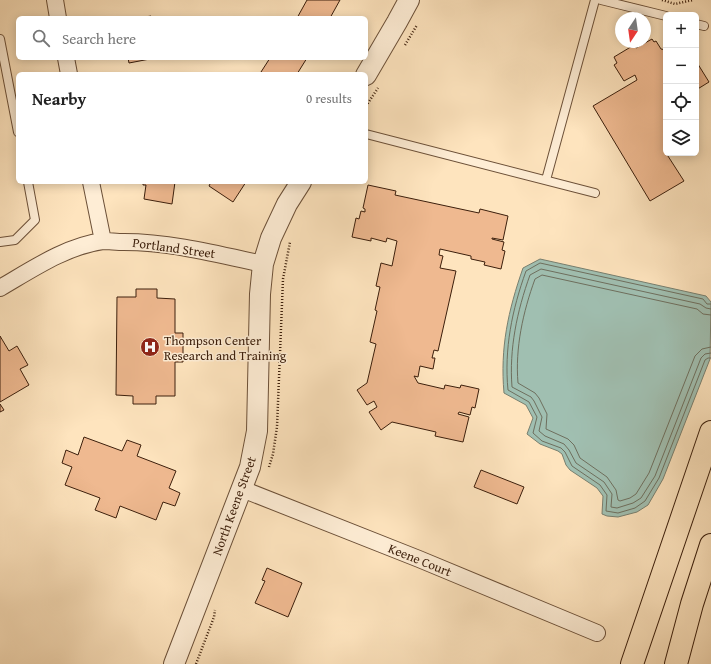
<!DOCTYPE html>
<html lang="en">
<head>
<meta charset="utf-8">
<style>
  :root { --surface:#fff; --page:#f2f2f2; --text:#222; --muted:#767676; --line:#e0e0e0 }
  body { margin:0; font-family:"Gentium Book Plus",serif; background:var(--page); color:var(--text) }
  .controls { position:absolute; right:12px; top:12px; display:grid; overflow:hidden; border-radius:6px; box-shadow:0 2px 10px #0003 }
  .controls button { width:36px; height:36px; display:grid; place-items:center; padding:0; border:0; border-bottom:1px solid var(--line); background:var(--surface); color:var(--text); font:20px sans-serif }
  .compass { position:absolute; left:615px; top:12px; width:36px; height:36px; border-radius:50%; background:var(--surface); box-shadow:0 2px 10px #0003; rotate:193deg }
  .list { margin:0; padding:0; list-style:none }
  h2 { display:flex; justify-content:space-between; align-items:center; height:52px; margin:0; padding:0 16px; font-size:17px }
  h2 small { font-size:13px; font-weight:400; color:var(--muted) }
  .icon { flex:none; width:22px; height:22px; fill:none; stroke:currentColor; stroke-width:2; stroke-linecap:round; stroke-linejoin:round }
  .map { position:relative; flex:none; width:711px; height:664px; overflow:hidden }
  .search { position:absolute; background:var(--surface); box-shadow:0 2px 10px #0003; left:16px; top:16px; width:352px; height:44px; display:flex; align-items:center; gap:10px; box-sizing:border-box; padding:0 14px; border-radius:6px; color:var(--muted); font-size:15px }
  .panel { position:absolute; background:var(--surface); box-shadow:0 2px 10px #0003; left:16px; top:72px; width:352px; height:112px; border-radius:6px }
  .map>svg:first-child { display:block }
  .water { fill:#a0bfb1; stroke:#787f6f }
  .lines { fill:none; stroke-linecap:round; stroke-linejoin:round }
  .shore { stroke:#6e6f5e; stroke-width:1 }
  .building { fill:#efb990; stroke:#3c1f0c }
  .service-casing { stroke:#6c5038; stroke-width:10 }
  .minor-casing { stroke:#6c5038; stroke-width:18 }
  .tertiary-casing { stroke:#6c5038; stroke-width:22 }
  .motorway-casing { stroke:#3c1f0c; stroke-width:24 }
  .path { stroke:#3c1f0c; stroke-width:2.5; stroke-dasharray:1 2; stroke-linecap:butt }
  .service { stroke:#feedd5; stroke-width:8 }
  .minor { stroke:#feedd5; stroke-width:16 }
  .tertiary { stroke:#feedd5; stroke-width:20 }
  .motorway { stroke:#fee4be; stroke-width:22 }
  .labels { text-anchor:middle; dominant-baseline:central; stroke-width:3; stroke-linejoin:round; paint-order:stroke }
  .street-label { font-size:13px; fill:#3c1f0c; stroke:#feedd5 }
  .poi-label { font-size:13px; fill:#3c1f0c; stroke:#feedd5; text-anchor:start }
</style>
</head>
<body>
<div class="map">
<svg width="711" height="664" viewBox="0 0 711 664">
  <rect width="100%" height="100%" fill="#fee4be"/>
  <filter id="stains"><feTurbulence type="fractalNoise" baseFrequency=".005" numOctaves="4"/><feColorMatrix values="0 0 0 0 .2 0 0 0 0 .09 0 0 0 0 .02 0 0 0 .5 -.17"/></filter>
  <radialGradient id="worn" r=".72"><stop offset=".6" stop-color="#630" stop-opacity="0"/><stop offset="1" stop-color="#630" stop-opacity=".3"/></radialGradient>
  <path class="water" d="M540 259 706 296 711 302 710 359 663 479 648 505 637 512 618 517 607 516 602 514 603 496 597 488 570 470 566 465 562 454 558 451 540 444 527 434 533 418 526 405 504 393C500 348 508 311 523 268Z"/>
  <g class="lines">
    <path class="shore" d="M711 304H707L703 299 540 263 526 271C512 310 504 349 508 390L529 402 537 417 533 433 542 441 561 448 565 452 572 466 600 485 607 495 606 511 618 513 635 508 645 501 659 478 705 360 708 358H711
      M711 309 706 308 700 304 541 269 530 275C517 311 509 349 512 387L531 397 534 401 542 417 539 431 545 436 564 444 569 450 576 463 604 482 612 494 611 507 617 508 633 503 641 498 655 476 701 358 705 354 711 353
      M711 315 703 314 697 309 542 275 535 279C523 312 515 348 518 383L535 393 539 398 547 414 546 429 568 439 574 445 580 458 607 477 616 490 618 500 620 501 630 498 636 494 649 473 695 356 702 349 711 347"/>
  </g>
  <path class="building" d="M307 0H340L330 18H297Z
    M151 16 152 18H139Z
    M652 39 654 42 656 41 661 49 666 50V153L684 181 650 201 593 106 637 80 635 75 624 81 614 65 617 63 614 57 634 45 636 48Z
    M128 58H155L129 63Z
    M270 58H307L297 74H265L261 72Z
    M696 61 709 82 696 90Z
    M143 182H175L172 204 144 199 146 185H143Z
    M211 182H246L233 202 209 186Z
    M368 185 396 191 395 195 479 213 480 209 508 216 503 240 492 238V239L504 242 502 250 505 251 501 269 484 265 485 262 471 259V256L440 249 439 255 443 256 440 268 456 271 438 351 434 350 432 358H435L433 369 420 366 418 377 414 376 418 383 444 389 445 385 460 388 461 385 479 389 475 408 472 407 470 415 459 412 458 414 469 417 463 442 435 436 436 432 392 422 381 430 369 412 377 407 374 401 367 405 357 390 367 383 376 344 370 342 377 311 375 310 380 287 376 286 381 263 392 266 397 241 387 238 386 242 371 238V241L352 237 356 218 359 219 361 211 365 212V209L363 208Z
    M136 289H157V298L175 299V333H183V362H175V396H156V404H133V396L116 395 117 297H136Z
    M0 336 9 351 17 346 28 365 20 369 29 385 0 402Z
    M0 404 4 410 0 412Z
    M84 437 122 451 127 440 141 445 137 456 176 471 169 488 180 493 175 506 163 502 156 520 120 506 116 518 95 510 100 498 65 485 72 467 62 463 66 450 78 455Z
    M481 470 524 487 517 504 474 487Z
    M267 568 302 583 288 617 255 603 265 581 262 580Z"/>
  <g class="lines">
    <defs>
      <path id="service" d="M601 0 666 16
        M696 24 704 26
        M0 39 18 132
        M366 134 595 193
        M546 180 595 0
        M0 242 15 240 35 220 28 182"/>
      <path id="minor" d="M55 0 58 18
        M66 58 69 74
        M91 182 103 241
        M0 288C31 270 66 246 103 241 109 241 117 242 124 242 171 242 217 254 263 264
        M242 489 419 559 597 633"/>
      <path id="tertiary" d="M366 75 397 22 409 0
        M174 664 250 467 257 431 260 294 263 264 271 238 287 204 301 182"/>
      <path id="motorway" d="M632 664 711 432
        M676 664 692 604 711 545"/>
    </defs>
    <use href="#service" class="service-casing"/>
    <use href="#minor" class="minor-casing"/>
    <use href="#tertiary" class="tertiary-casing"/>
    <use href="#motorway" class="motorway-casing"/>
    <path class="path" d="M662 0 675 4 693 0
      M405 45 417 25
      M366 106 378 88
      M269 467 273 454 277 427 283 279 290 242
      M196 664 214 617 215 610"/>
    <use href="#service" class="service"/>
    <use href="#minor" class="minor"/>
    <use href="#tertiary" class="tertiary"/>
    <use href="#motorway" class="motorway"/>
  </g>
  <defs>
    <symbol id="hospital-disc" viewBox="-11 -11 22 22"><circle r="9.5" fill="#8f2418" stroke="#feedd5"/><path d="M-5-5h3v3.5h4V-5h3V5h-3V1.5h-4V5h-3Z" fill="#fff"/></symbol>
  </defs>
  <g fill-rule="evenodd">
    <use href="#hospital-disc" x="139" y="336" width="22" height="22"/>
  </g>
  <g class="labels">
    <g class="street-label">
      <text transform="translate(174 248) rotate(8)">Portland Street</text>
      <text transform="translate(234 506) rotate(-70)">North Keene Street</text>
      <text transform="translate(420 560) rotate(22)">Keene Court</text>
    </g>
    <g class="poi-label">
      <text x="164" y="340">Thompson Center<tspan x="164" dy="15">Research and Training</tspan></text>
    </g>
  </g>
  <rect width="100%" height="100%" filter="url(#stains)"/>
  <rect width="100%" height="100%" fill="url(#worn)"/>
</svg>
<div class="controls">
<button>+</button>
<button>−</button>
<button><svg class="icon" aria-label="locate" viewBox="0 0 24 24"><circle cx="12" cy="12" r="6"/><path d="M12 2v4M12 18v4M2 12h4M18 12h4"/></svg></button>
<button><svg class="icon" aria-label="layers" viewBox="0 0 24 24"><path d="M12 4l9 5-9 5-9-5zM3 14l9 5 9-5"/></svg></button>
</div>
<svg class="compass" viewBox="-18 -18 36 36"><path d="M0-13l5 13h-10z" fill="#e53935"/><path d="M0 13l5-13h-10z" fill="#767676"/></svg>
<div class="search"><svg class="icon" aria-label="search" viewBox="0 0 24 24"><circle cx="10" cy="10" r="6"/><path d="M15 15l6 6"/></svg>Search here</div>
<section class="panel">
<h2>Nearby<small>0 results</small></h2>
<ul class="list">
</ul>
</section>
</div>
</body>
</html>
